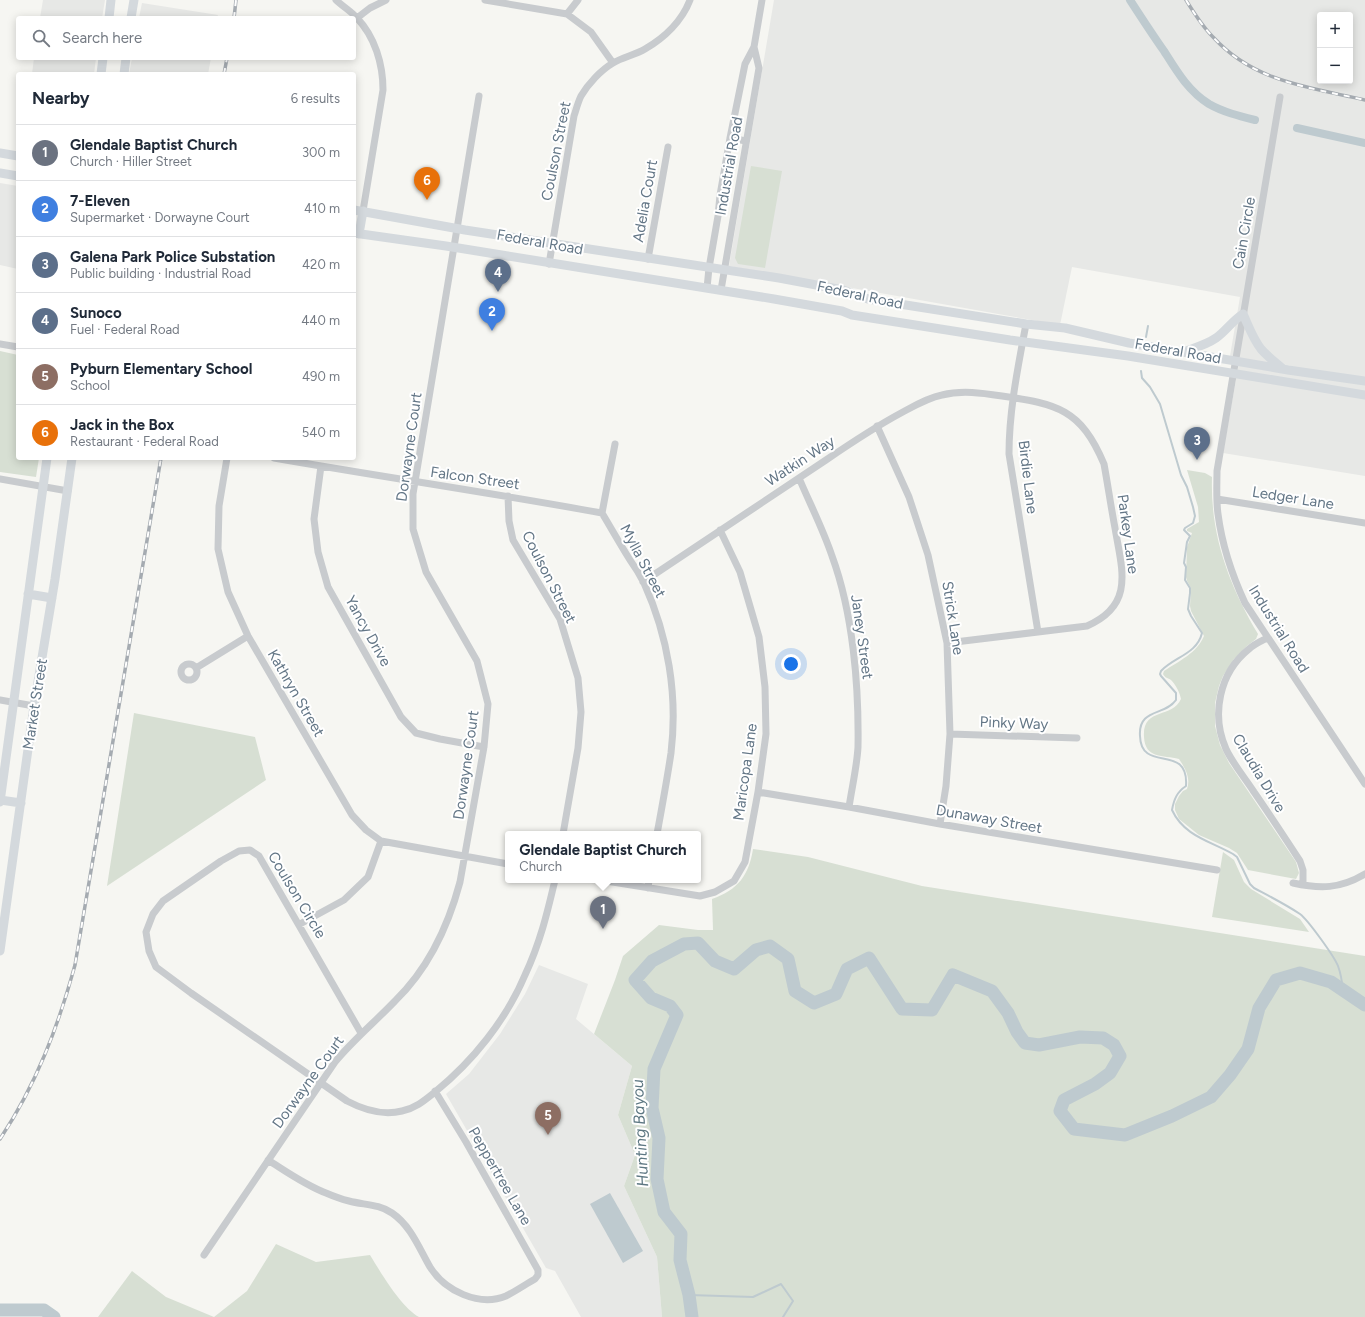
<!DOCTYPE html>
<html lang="en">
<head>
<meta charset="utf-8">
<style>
  :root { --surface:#fff; --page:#f6f6f7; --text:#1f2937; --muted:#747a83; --line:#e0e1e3; --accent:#7c3aed }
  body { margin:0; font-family:Figtree,sans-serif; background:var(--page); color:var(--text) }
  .controls { position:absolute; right:12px; top:12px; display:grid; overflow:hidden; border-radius:4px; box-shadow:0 2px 10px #0003 }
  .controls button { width:36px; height:36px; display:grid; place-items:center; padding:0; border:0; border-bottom:1px solid var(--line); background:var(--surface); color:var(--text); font:20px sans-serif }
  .you { position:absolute; left:791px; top:664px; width:14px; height:14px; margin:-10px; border:3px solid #fff; border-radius:50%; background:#1a73e8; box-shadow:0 0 0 6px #1a73e833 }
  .badge { display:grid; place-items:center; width:26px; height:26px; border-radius:50%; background:var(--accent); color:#fff; font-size:13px; font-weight:700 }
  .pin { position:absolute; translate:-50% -33px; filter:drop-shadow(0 1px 2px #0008) }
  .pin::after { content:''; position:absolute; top:21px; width:14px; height:12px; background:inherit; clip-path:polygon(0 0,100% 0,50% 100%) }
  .popup { position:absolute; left:505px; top:831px; width:196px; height:52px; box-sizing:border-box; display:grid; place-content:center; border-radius:4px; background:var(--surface); filter:drop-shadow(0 1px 3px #0005); font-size:13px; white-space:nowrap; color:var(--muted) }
  .popup b { font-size:15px; color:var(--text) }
  .popup::after { content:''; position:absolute; left:50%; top:100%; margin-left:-8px; border:8px solid transparent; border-top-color:var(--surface) }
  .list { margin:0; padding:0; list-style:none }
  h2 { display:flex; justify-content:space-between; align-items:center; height:52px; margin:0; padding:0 16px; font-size:17px }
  h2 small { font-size:13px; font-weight:400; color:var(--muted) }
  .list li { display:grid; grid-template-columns:26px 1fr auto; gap:12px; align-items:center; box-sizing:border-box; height:56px; padding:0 16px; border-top:1px solid var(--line) }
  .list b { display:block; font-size:15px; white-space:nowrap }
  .list p { margin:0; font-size:13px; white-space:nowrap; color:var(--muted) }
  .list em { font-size:13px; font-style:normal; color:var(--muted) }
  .icon { flex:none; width:22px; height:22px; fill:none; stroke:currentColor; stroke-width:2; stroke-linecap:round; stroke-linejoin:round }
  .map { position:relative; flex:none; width:1365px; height:1317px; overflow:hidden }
  .search { position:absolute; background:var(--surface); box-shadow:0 2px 10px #0003; left:16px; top:16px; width:340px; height:44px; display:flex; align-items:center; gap:10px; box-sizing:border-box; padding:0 14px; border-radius:4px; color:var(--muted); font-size:15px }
  .panel { position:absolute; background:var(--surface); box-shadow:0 2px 10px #0003; left:16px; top:72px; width:340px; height:388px; border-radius:4px }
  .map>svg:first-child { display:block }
  .built { fill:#e7e8e6; fill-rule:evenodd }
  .green { fill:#d7dfd3 }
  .water { fill:#becacf }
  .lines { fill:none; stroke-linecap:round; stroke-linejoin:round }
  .stream { stroke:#becacf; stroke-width:2 }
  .canal { stroke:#becacf; stroke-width:8 }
  .river { stroke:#becacf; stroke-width:13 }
  .minor { stroke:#c8cbce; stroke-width:7 }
  .major { stroke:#d4d9dd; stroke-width:9 }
  .rail-casing { stroke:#a5abb1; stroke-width:3.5 }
  .rail { stroke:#fff; stroke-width:2; stroke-dasharray:6; stroke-linecap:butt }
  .labels { text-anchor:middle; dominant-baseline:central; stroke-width:4; stroke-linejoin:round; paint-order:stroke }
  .street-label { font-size:15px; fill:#637686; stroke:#fff }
  .water-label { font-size:16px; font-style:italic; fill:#5e7883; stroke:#fff }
</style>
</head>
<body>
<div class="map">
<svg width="1365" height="1317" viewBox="0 0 1365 1317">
  <rect width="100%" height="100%" fill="#f6f6f2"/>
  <path class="built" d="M43 0H105L102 18H40Z
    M774 0H1365V476L1223 453 1240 357 1230 356 1240 297 1072 267 1060 325 729 266ZM1320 15H1350V81H1320Z
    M142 3 218 15 217 18H139Z
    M34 58H96L94 74H32Z
    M132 58H211L208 74H129Z
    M0 183 18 186V269L0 265Z
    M539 965 588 984 576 1019 632 1066 618 1115 635 1155 624 1186 657 1257 662 1317H581L555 1271 546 1268 446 1094 469 1074 500 1034 525 994Z"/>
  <path class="green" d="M751 166 782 171 765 268 738 264 735 258Z
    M0 351 18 355V458H39L36 477 0 472Z
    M1187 470 1205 473 1212 477C1210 535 1229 585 1258 634L1256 639 1247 646 1234 659 1223 676 1219 686 1215 703V726L1220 745 1229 763 1296 862 1299 873 1296 879 1248 870 1237 853 1229 848 1199 835 1179 819 1175 810V804L1179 796 1183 791 1187 789C1191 778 1185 768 1179 759 1163 755 1145 759 1144 737 1142 707 1172 719 1181 699 1180 693 1176 685 1171 680 1168 678 1165 678 1163 674L1164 671C1179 661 1197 653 1204 636L1191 611 1190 606 1191 588 1187 581 1186 577 1187 547 1192 533 1187 531V529L1199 522 1198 507Z
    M134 713 255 737 266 780 107 886Z
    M753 849 808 857 922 886 1365 956V1317H662L657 1257 624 1186 635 1155 618 1115 632 1066 594 1034 615 980 623 956 659 925 698 930H713L712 899C738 890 749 875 753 849Z
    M1223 852 1234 860 1244 882 1251 889 1300 919 1309 932 1212 917Z
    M276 1244 316 1262 370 1255C381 1273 401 1307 419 1317H98L132 1271 166 1297 214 1317 247 1291Z"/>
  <path class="water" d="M610 1193 643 1251 623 1263 590 1204Z"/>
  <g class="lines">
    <path class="stream" d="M1146 337 1148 326
      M1141 371 1142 378 1150 387 1160 404 1181 475 1187 487 1193 507 1195 516 1193 523 1185 528 1184 530 1190 536 1187 542 1184 563 1186 567 1185 580 1190 588V593L1188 609 1191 616 1202 633C1197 654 1174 657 1161 671L1160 674 1161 676 1176 693V700C1165 716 1138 708 1140 736 1141 774 1189 742 1186 786 1177 792 1174 799 1172 810 1184 836 1210 841 1233 854L1237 857 1250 884 1254 888C1269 896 1285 904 1300 914 1308 920 1334 956 1338 966 1341 974 1342 981 1343 990
      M689 1295 753 1297 781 1284 793 1301 783 1317"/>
    <path class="canal" d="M1130 0C1141 17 1152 34 1164 51 1176 70 1188 91 1209 104 1223 112 1239 116 1255 120
      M1297 128 1365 143"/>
    <path class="river" d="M0 1310H44L54 1317
      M692 1317 689 1295 680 1260 681 1234 664 1212 657 1179 659 1138 652 1108 654 1069 677 1015 670 1006 651 998 635 980 652 961 684 944 698 943 715 961 734 969 756 950 770 946 788 959 795 991 814 1003 836 994 847 969 869 958 902 1009 932 1010 953 975 992 991 1008 1013 1017 1032 1025 1043 1039 1045 1080 1037 1103 1038 1114 1045 1120 1056 1110 1073 1095 1084 1064 1100 1060 1111 1074 1129 1125 1135 1172 1116 1211 1097 1230 1075 1248 1049 1259 1008 1276 980 1300 973 1331 982 1365 1005"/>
    <path class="minor" d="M336 0C342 6 351 11 357 18 375 37 383 64 383 90L363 211
      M485 0 567 14 591 32 613 63
      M567 14 578 0
      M357 18 370 8 386 0
      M1280 97 1217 471C1217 485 1216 500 1218 514 1222 545 1232 575 1245 603L1365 784
      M730 138 746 141
      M648 259 668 147
      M549 264 574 116C576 110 578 102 581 96 588 84 601 70 613 63 623 57 635 55 645 49 664 38 682 21 690 0
      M707 288 709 268 718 216 720 195 730 138 745 64 754 47 762 0
      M721 290 759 68 754 47
      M1026 324C1018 367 1009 410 1009 454L1038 632
      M0 344 18 347
      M877 426 909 497 928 555 947 643 950 734 946 786 940 824
      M615 444 602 513C611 528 620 544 630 560 635 567 640 575 644 583 668 636 678 695 671 753 667 780 662 807 657 834
      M227 458 219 506 218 549 228 592 248 636 352 815 366 830 381 841 508 864
      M274 458C383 477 493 493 602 513
      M321 466 314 519 318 552 328 587 401 717 416 733 440 739 484 747
      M799 478C810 504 823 529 832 556 853 613 859 686 858 747 857 766 852 787 849 807
      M0 479 68 491
      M508 496 509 521 513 540 560 619 578 678 581 712 578 748 563 834
      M1217 499 1365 523
      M643 582C704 541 765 500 826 460 851 443 875 427 901 413 914 406 927 398 942 395 962 390 982 393 1002 396 1057 404 1081 409 1104 464 1108 486 1111 507 1115 528 1122 570 1135 605 1087 626L947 643
      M1267 638C1261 641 1254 644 1249 649 1219 673 1211 715 1226 749 1233 764 1245 778 1254 792 1270 815 1285 838 1300 861L1303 870V885
      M181 672a8 8 0 1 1 16 0a8 8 0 1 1-16 0Z
      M196 668 248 636
      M0 700 34 706
      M950 734 1077 738
      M758 792 849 807 940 824 1217 870
      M600 880 700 896 715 892 734 881 745 862 758 792 766 734 765 687 759 637 740 572 720 530
      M1293 883C1320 889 1340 889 1365 874
      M648 888 649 880
      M300 924 344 900 368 877 381 841
      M361 1033 259 856 250 850 239 851 221 861 163 901 153 914 146 932 149 951 156 967 191 993 347 1101C364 1110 382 1116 402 1111 416 1108 425 1100 435 1092 473 1061 506 1020 525 975 540 943 547 914 555 880
      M268 1160C287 1172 305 1185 326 1193 333 1196 341 1199 349 1201 364 1205 379 1204 392 1213 411 1226 419 1248 430 1267 445 1291 479 1307 506 1296 516 1291 526 1284 535 1279L538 1275V1270L466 1142 435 1091
      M204 1255 335 1062C353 1040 375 1022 395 1001 429 968 448 927 460 882L484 747 488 704 477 661 426 572 413 529V494L479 96"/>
    <path class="major" d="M109 18 111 0
      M131 18 134 0
      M101 74 103 58
      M124 74 126 58
      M0 153 18 156
      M0 173 18 176
      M354 210 465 230 779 278 843 290 868 299 1026 324 1065 328 1129 343 1288 370 1365 381
      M354 233 446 246 774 299 842 311 852 315 1010 340 1128 356 1365 395
      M359 234 363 211
      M1183 352C1194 348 1206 345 1216 338 1226 331 1232 321 1243 314 1249 327 1253 339 1261 349 1267 356 1276 363 1283 369
      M28 594 52 598
      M0 800 21 803
      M0 802 47 458
      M0 951 34 706 55 579 72 458"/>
    <defs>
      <path id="rail" d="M1186 0C1194 13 1202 26 1213 37 1254 82 1308 87 1365 100
        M234 18 236 0
        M224 74 227 58
        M0 1139C36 1085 58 1027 75 965L161 458"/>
    </defs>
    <use href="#rail" class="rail-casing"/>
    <use href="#rail" class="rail"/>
  </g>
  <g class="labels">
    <g class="street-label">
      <text transform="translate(556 151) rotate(-79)">Coulson Street</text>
      <text transform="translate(729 166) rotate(-80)">Industrial Road</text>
      <text transform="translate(645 201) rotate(-80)">Adelia Court</text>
      <text transform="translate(1244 233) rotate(-80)">Cain Circle</text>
      <text transform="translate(540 242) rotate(10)">Federal Road</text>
      <text transform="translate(860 295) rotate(12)">Federal Road</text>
      <text transform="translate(1178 351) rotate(10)">Federal Road</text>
      <text transform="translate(409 447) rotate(-82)">Dorwayne Court</text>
      <text transform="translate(800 461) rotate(-33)">Watkin Way</text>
      <text transform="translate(1028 477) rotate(83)">Birdie Lane</text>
      <text transform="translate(475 478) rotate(8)">Falcon Street</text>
      <text transform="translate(1293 498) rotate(9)">Ledger Lane</text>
      <text transform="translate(1128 534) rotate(82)">Parkey Lane</text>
      <text transform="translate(643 561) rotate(62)">Mylla Street</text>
      <text transform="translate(549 577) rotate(63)">Coulson Street</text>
      <text transform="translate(953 618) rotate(81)">Strick Lane</text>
      <text transform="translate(1279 629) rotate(58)">Industrial Road</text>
      <text transform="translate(368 631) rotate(61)">Yancy Drive</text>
      <text transform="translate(862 637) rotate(82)">Janey Street</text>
      <text transform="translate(296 693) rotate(60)">Kathryn Street</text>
      <text transform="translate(35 704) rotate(-81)">Market Street</text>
      <text transform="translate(1014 723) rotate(2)">Pinky Way</text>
      <text transform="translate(466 765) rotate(-82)">Dorwayne Court</text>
      <text transform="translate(745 772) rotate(-82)">Maricopa Lane</text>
      <text transform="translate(1259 773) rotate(59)">Claudia Drive</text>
      <text transform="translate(989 819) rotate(10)">Dunaway Street</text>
      <text transform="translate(297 895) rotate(59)">Coulson Circle</text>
      <text transform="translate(308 1082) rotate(-54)">Dorwayne Court</text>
      <text transform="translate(500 1176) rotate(60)">Peppertree Lane</text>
    </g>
    <g class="water-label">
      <text transform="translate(640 1133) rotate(-93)">Hunting Bayou</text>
    </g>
  </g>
</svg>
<div class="controls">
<button>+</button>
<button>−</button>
</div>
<div class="you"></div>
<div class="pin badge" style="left:603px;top:929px;background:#6b7280">1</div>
<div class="popup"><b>Glendale Baptist Church</b>Church</div>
<div class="pin badge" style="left:492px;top:331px;background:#3f7fe0">2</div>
<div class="pin badge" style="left:1197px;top:460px;background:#5c6f8a">3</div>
<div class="pin badge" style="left:498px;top:292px;background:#5c6f8a">4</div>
<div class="pin badge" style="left:548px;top:1135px;background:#8d6e63">5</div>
<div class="pin badge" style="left:427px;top:200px;background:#e8710a">6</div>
<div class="search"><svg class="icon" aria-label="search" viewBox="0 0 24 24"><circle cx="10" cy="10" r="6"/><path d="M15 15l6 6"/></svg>Search here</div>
<section class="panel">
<h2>Nearby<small>6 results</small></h2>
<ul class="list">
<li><span class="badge" style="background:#6b7280">1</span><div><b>Glendale Baptist Church</b><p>Church · Hiller Street</p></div><em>300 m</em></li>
<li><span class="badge" style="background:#3f7fe0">2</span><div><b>7-Eleven</b><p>Supermarket · Dorwayne Court</p></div><em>410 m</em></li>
<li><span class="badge" style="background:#5c6f8a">3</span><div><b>Galena Park Police Substation</b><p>Public building · Industrial Road</p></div><em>420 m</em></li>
<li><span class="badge" style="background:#5c6f8a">4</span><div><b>Sunoco</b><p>Fuel · Federal Road</p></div><em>440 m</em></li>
<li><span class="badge" style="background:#8d6e63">5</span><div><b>Pyburn Elementary School</b><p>School</p></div><em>490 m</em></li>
<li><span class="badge" style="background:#e8710a">6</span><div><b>Jack in the Box</b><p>Restaurant · Federal Road</p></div><em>540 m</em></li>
</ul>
</section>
</div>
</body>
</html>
